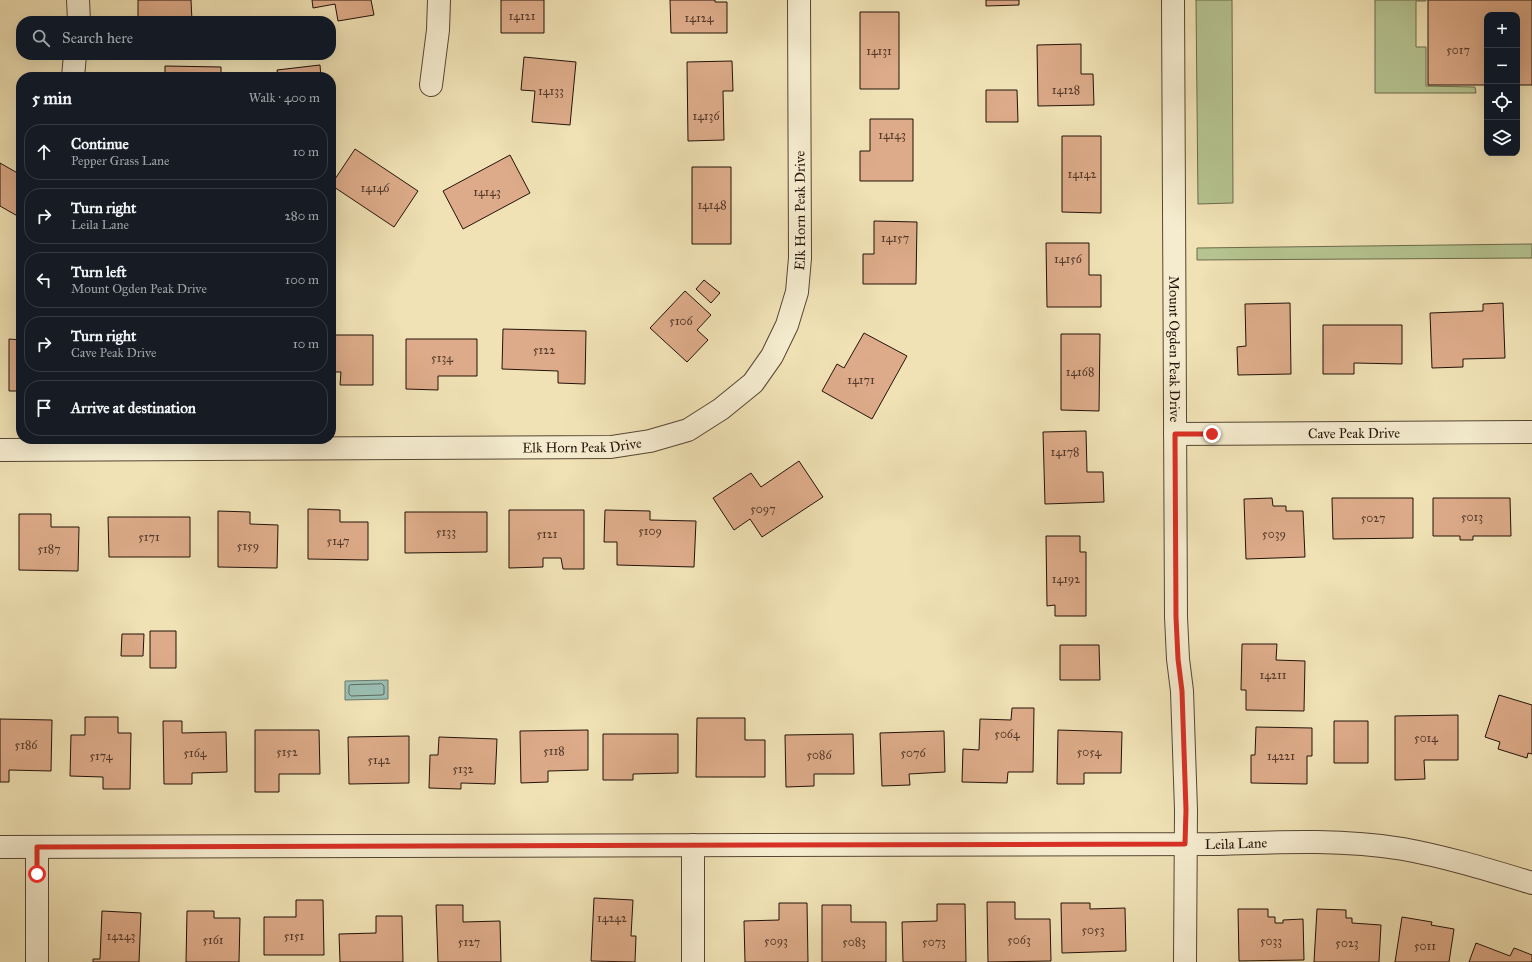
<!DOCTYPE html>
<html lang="en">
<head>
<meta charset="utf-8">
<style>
  :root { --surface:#171b24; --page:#242831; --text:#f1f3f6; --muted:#9ea1a6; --line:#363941 }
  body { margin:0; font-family:"IM FELL Great Primer",serif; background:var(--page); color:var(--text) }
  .controls { position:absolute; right:12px; top:12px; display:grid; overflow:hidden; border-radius:8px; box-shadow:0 4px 16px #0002 }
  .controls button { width:36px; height:36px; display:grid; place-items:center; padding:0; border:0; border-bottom:1px solid var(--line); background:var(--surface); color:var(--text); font:20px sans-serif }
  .stop { position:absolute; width:12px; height:12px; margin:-9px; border:3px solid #d93025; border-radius:50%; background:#fff }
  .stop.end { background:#d93025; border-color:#fff; box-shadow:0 1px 4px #0008 }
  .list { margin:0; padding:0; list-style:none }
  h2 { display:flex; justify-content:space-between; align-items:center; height:52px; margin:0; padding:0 16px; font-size:17px }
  h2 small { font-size:13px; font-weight:400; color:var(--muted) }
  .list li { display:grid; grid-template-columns:26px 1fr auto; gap:12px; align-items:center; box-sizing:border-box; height:56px; margin:0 8px 8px; padding:0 8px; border:1px solid var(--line); border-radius:16px }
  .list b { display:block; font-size:15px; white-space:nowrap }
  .list p { margin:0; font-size:13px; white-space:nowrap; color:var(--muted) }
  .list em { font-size:13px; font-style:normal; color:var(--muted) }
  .icon { flex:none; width:22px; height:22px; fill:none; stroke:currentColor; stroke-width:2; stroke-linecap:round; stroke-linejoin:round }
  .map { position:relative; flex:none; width:1532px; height:962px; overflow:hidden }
  .search { position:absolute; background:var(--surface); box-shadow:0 4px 16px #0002; left:16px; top:16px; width:320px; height:44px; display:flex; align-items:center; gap:10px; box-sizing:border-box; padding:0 14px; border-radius:16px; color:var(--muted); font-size:15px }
  .panel { position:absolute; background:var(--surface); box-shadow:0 4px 16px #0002; left:16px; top:72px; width:320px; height:372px; border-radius:16px }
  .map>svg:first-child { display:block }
  .green { fill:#b5c491; stroke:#6c6b4d }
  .water { fill:#9abdb0; stroke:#6a796d }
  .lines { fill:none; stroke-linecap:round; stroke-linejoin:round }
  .shore { stroke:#5e685c; stroke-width:1 }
  .building { fill:#ddab89; stroke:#231209 }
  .minor-casing { stroke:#564634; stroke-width:24 }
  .minor { stroke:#f5eccf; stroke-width:22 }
  .route { stroke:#d93025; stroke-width:5 }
  .labels { text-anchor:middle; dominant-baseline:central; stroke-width:3; stroke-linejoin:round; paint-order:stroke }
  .number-label { font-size:12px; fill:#523829 }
  .street-label { font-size:14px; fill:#231209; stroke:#f5eccf }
</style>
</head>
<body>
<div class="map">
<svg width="1532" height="962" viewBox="0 0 1532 962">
  <rect width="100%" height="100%" fill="#f0e2b5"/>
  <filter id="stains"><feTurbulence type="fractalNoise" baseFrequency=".005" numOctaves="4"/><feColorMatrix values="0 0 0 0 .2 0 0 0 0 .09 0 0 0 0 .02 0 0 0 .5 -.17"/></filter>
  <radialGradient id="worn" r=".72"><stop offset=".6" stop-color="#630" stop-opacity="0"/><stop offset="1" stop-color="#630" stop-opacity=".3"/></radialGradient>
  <path class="green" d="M1196 0H1232L1233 203 1198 204Z
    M1375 0H1426V1H1416V47H1426V86L1475 87 1476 93H1375Z
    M1532 244V258L1197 260V248Z"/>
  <path class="water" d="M388 680V699L345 700V681Z"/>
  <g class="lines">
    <path class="shore" d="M382 684 384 686V694L382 695 351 696 349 694V686L350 685Z"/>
  </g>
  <path class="building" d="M138 0H191L192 21H138Z
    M312 0H371L374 15 338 21 335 4 313 8Z
    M501 0H544V33H501Z
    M670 0H715V2H727V33H671Z
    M986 0H1019V5L986 6Z
    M1428 0H1532V85H1517V15H1487V85H1428Z
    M860 12H899V89H860Z
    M1081 44V74H1093L1094 105 1038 106 1037 45Z
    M524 57 576 62 570 125 532 122 535 91 521 90Z
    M732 61 733 91H723L724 140 688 141 687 62Z
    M320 65 321 77H278L277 70Z
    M165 66 221 67V77H165Z
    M986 90H1017L1018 122H986Z
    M870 119H913V181H860V151H870Z
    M1062 136H1101V213L1062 212Z
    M355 149 418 191 394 227 331 185Z
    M510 155 530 193 463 229 443 191Z
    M0 163 21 175V218L0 206Z
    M692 167H731V244H692Z
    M874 221 917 222 916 284H863V254H874Z
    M1046 243H1089V275H1101V307H1047Z
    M704 280 720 293 711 303 696 289Z
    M685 291 711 315 697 330 708 340 687 362 650 328Z
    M1290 303 1291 374 1238 375 1237 347 1246 346 1245 304Z
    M1503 303 1505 358 1463 359V367L1432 368 1430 313 1483 311V304Z
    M1323 325H1402V364L1354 363V374H1323Z
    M503 329 586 331 585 384 558 383V371L502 369Z
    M864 333 907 356 872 419 822 391 837 364 844 368Z
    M1061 334H1100L1099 411 1061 410Z
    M331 335H373V385H340L341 372H331Z
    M9 339 21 340V391H9Z
    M406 339H477V376H438V390L406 389Z
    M1086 431 1087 472H1103L1104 502 1045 504 1043 432Z
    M799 461 823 497 762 537 750 519 734 530 713 498 751 473 761 487Z
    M1272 498 1273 506H1286V511H1303L1305 557 1246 559 1244 499Z
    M1332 498H1413V538L1333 539Z
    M1433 498H1510L1511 536H1473V540H1460V536H1433Z
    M308 509 340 510V522H368V560L308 559Z
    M509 510H584V569H563L561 558H543V567L509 568Z
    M605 510 650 511V520L696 521 694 567 617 565V542H604Z
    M218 511 250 512V524L278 525 277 568 218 567Z
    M405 512H487V552L405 553Z
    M19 514H51V527H79L78 571 19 570Z
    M108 517H190V557H109Z
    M1046 536H1080V552H1086V616H1055V605L1047 606Z
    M150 631H176V668H150Z
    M122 634H144L143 656H121Z
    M1242 644H1277L1276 660 1305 661 1304 711 1246 710V690H1241Z
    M1060 645H1099L1100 680H1060Z
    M1499 695 1532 705V754L1528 753 1527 758 1498 749 1500 742 1485 737Z
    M1012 708H1034L1033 772H1008L1007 783 962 782 963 749 979 750 980 719 1011 720Z
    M1458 715V760H1424L1425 779 1395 780V716Z
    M85 717H118V733H131L130 789H103V777L70 776 71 735H85Z
    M697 718H745V740H765V777H696Z
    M0 719 52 720 51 771 9 770V782H0Z
    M163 721H182V733L226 732 227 772 192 773V784H164Z
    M1334 721H1368V763H1334Z
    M1256 727 1312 728V756H1307V784L1251 783V755H1255Z
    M255 730H319L320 774H279V792H255Z
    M588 730V770L548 771V782L521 783 520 731Z
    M1058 730 1122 732 1121 773H1084V784H1057Z
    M944 731 945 772 909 774 910 785 882 786 880 733Z
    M603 734H678V773L633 774V780H603Z
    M853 734 854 774H814V786L786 787 785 735Z
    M409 736V783L349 784 348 737Z
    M439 737 497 739 495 784 461 783V789L429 788 430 755H438Z
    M594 898 633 900 631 936H636L635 962 591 961Z
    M296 900H323L324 955H264V917H296Z
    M987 902H1015V919H1050L1051 961 988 962Z
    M779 903H807L808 962H745L744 921 779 920Z
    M1061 903H1090V909L1125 908 1126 951 1062 953Z
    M937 904H965L966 962H903L902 922 937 921Z
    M436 905H463V922L500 921 501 962H438Z
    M822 905H851V922H886V962H822Z
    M1238 909H1268V917H1275V923H1283V920L1303 919 1304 960 1239 961Z
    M1317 909 1346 910V918H1352V923L1381 925 1379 962H1314Z
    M102 911 141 913 139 962H93V959H100Z
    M187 911H214V918H240L239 962H186Z
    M376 916H402L403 962H340L339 934 376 933Z
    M1402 917 1432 922 1431 925 1454 929 1449 962H1395Z
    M1476 943 1510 956 1514 948 1532 955V962H1469Z"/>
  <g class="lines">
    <defs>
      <g id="minor">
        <path d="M78 0 79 21"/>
        <path id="s1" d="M1173 0 1176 617 1178 659 1182 691 1186 810 1185 962"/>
        <path d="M73 77 75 55"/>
        <path d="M431 85 438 30 439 0"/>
        <path id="s2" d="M1175 434 1532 432"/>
        <path id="s3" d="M0 450 611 447 650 441 688 430 721 409 753 383 772 356 787 325 797 292 800 258 799 0"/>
        <path id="s4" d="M0 847 1218 844C1279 842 1342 839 1403 849 1447 857 1489 870 1532 883"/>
        <path d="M37 847V962"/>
        <path d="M693 962V845"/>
      </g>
    </defs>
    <use href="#minor" class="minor-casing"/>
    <use href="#minor" class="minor"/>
  </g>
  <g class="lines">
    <path class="route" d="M37 874V847L1185 844 1186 810 1182 691 1178 659 1176 617 1175 434H1212"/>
  </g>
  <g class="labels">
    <g class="number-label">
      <text x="522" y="16">14121</text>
      <text x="699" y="18">14124</text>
      <text x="1458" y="50">5017</text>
      <text x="879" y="51">14131</text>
      <text x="1066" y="90">14128</text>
      <text x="551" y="91">14133</text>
      <text x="706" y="116">14136</text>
      <text x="892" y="135">14143</text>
      <text x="1082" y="174">14142</text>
      <text x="375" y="188">14146</text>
      <text x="487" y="192">14143</text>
      <text x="712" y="205">14148</text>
      <text x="895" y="238">14157</text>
      <text x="1068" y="259">14156</text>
      <text x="681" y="321">5106</text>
      <text x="544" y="350">5122</text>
      <text x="442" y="358">5134</text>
      <text x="1080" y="372">14168</text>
      <text x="861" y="380">14171</text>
      <text x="1065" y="452">14178</text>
      <text x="763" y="509">5097</text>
      <text x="1472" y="517">5013</text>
      <text x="1373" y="518">5027</text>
      <text x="650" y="531">5109</text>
      <text x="446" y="532">5133</text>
      <text x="547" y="534">5121</text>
      <text x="1274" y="534">5039</text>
      <text x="149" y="537">5171</text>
      <text x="338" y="541">5147</text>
      <text x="248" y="546">5159</text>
      <text x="49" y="549">5187</text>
      <text x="1066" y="579">14192</text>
      <text x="1273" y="675">14211</text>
      <text x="1007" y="734">5064</text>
      <text x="1426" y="738">5014</text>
      <text x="26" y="745">5186</text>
      <text x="554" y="751">5118</text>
      <text x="287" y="752">5152</text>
      <text x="1089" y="752">5054</text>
      <text x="195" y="753">5164</text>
      <text x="913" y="753">5076</text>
      <text x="819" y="755">5086</text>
      <text x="101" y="756">5174</text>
      <text x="1281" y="756">14221</text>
      <text x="379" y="760">5142</text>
      <text x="463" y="769">5132</text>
      <text x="612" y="918">14242</text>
      <text x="1093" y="930">5053</text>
      <text x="121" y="936">14243</text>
      <text x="294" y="936">5151</text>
      <text x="213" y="940">5161</text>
      <text x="1019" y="940">5063</text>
      <text x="776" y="941">5093</text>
      <text x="1271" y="941">5033</text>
      <text x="469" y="942">5127</text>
      <text x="854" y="942">5083</text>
      <text x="934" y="942">5073</text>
      <text x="1347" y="943">5023</text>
      <text x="1425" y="946">5011</text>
    </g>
    <g class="street-label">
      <text stroke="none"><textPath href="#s3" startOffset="954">Elk Horn Peak Drive</textPath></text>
      <text stroke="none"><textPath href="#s1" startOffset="349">Mount Ogden Peak Drive</textPath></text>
      <text stroke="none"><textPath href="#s2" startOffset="179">Cave Peak Drive</textPath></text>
      <text stroke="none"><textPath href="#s3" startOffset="582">Elk Horn Peak Drive</textPath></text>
      <text stroke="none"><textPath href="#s4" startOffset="1236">Leila Lane</textPath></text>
    </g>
  </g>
  <rect width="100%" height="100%" filter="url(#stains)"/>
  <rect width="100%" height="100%" fill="url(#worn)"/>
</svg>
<div class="controls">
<button>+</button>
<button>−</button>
<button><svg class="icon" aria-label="locate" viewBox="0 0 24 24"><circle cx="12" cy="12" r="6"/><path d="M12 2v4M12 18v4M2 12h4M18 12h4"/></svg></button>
<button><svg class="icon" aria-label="layers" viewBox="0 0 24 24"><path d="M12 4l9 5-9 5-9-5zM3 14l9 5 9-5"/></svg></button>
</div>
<div class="stop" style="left:37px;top:874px"></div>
<div class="stop end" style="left:1212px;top:434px"></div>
<div class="search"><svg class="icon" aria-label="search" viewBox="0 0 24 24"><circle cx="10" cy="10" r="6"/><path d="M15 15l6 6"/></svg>Search here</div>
<section class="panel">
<h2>5 min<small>Walk · 400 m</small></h2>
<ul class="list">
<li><svg class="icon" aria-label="ahead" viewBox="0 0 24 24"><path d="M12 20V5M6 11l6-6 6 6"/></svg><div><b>Continue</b><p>Pepper Grass Lane</p></div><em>10 m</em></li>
<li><svg class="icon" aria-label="right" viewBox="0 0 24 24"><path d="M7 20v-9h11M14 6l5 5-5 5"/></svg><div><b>Turn right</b><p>Leila Lane</p></div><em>280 m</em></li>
<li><svg class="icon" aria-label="left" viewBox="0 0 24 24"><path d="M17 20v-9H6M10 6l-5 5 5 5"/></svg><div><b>Turn left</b><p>Mount Ogden Peak Drive</p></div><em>100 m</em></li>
<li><svg class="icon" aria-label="right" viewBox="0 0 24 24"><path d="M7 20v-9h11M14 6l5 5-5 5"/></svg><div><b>Turn right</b><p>Cave Peak Drive</p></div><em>10 m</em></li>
<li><svg class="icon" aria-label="arrive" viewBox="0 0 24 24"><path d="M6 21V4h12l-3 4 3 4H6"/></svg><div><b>Arrive at destination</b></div></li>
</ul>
</section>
</div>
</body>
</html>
